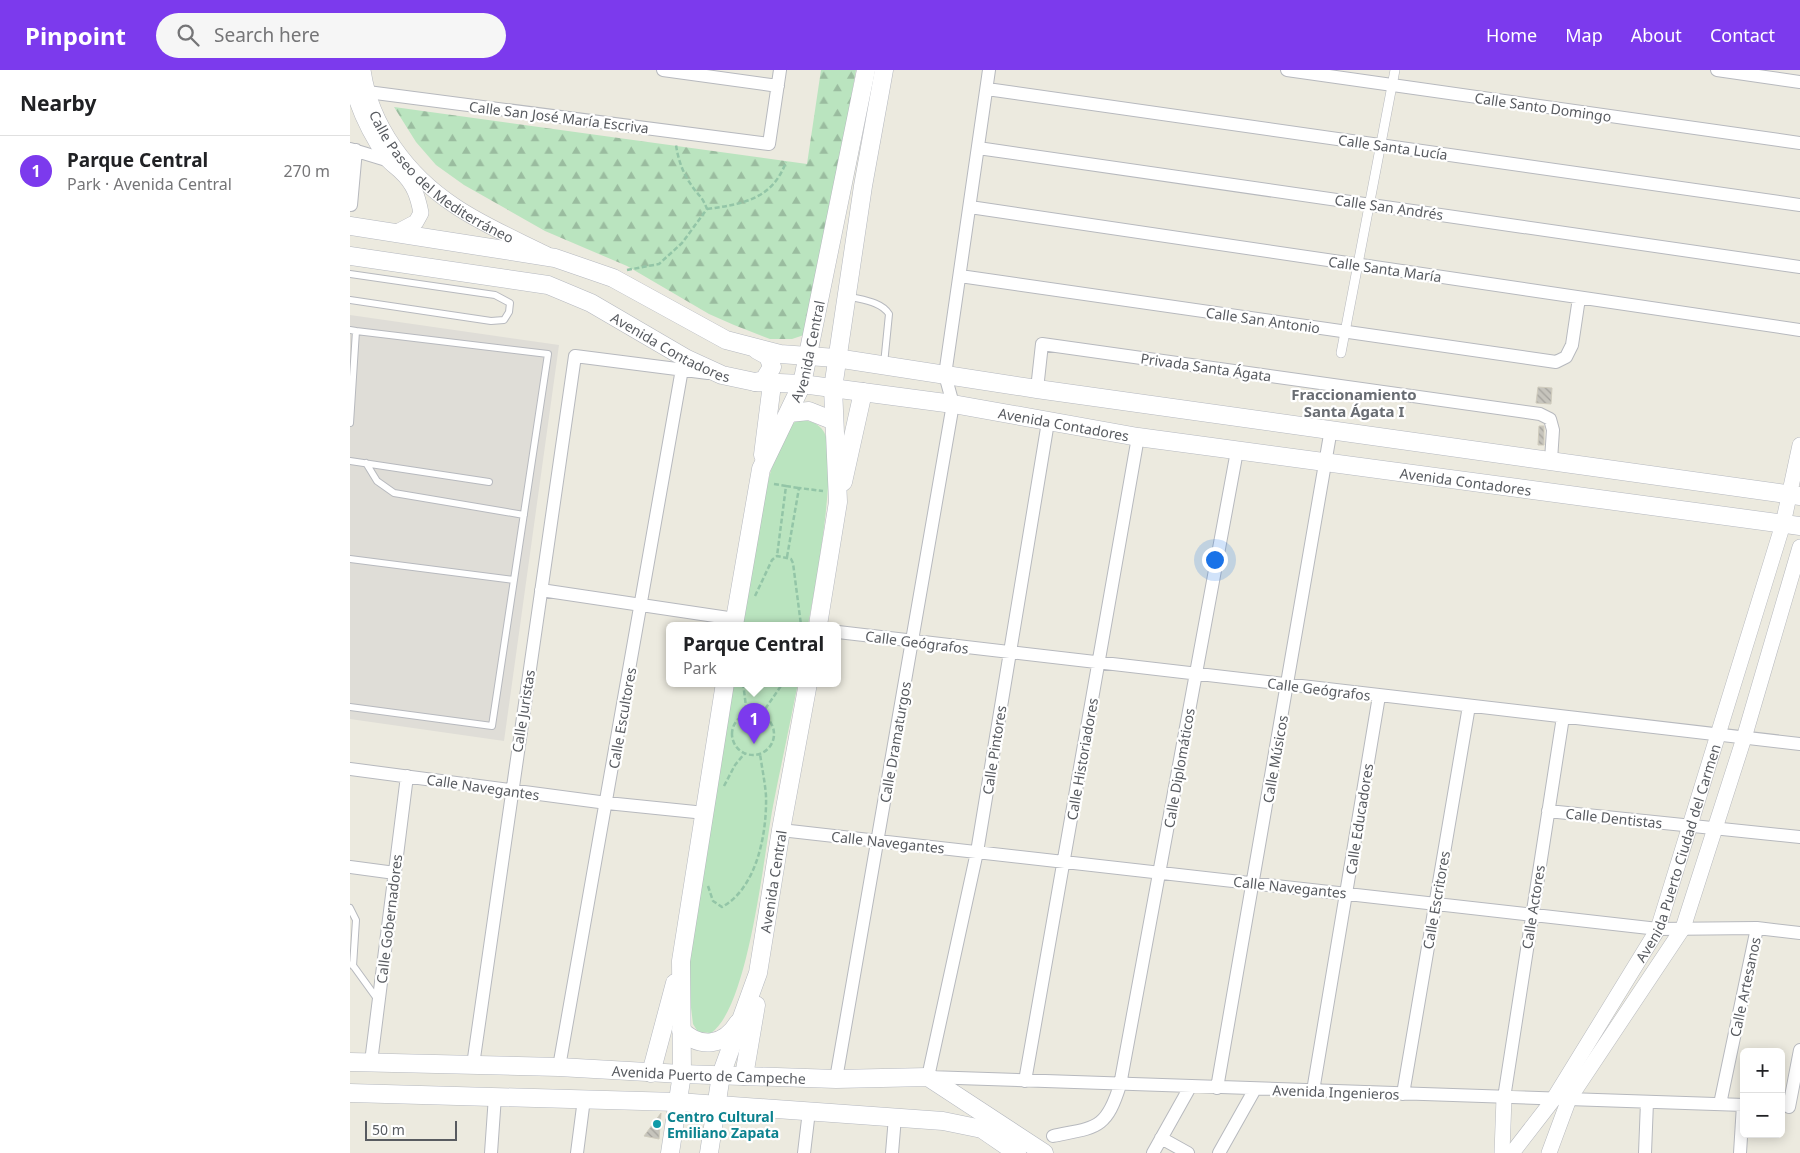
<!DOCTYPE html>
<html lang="en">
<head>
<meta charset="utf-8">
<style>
  :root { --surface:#fff; --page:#f6f6f6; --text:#202124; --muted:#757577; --line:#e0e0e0; --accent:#7c3aed }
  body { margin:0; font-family:"Noto Sans",sans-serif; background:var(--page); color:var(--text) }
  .controls { position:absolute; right:15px; bottom:15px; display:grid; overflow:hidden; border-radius:8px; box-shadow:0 2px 12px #0003 }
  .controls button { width:45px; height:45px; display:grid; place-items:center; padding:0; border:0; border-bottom:1px solid var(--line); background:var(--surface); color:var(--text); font:25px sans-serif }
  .scale { position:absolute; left:15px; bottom:12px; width:92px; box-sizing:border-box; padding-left:5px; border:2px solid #585b60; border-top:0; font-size:14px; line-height:18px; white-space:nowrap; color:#585b60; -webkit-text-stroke:4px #fff; paint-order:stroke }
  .you { position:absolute; left:864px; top:489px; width:18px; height:18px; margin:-12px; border:4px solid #fff; border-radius:50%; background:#1a73e8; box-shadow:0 0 0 8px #1a73e833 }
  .badge { display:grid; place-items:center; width:32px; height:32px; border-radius:50%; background:var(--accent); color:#fff; font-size:16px; font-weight:700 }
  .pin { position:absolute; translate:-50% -41px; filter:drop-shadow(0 1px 2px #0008) }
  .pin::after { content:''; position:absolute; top:26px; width:18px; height:15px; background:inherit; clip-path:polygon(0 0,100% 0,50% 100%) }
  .popup { position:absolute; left:316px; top:552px; width:175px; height:65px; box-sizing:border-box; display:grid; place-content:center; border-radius:8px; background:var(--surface); filter:drop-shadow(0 1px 4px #0005); font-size:16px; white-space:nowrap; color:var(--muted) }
  .popup b { font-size:19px; color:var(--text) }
  .popup::after { content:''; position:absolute; left:50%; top:100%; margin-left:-10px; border:10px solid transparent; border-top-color:var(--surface) }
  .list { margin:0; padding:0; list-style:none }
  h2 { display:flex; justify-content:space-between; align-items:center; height:65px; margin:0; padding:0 20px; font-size:21px }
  h2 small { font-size:16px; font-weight:400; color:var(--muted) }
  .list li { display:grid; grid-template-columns:32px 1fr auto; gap:15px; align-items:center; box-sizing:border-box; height:70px; padding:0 20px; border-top:1px solid var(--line) }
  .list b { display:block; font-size:19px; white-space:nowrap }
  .list p { margin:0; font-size:16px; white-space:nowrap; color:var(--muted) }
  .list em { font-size:16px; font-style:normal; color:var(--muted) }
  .icon { flex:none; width:28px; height:28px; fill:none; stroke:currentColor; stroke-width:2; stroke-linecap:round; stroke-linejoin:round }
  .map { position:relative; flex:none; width:1450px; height:1083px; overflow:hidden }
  header { display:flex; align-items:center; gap:30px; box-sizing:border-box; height:70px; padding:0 25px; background:var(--accent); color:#fff }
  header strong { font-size:24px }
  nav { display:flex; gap:28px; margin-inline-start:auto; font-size:18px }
  .search { width:350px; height:45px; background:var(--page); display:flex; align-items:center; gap:12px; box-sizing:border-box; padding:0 18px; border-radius:28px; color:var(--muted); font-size:19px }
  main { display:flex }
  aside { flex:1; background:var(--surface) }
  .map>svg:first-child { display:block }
  .industrial { fill:#dfddd7 }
  .forest { fill:url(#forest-firs) }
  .green { fill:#bae4bf }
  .building { fill:url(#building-back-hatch); stroke:#d0ccbd }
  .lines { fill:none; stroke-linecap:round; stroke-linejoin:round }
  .service-casing { stroke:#b7b9be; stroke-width:8 }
  .pedestrian-casing { stroke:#b7b9be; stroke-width:10 }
  .minor-casing { stroke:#b7b9be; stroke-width:14 }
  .tertiary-casing { stroke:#b7b9be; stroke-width:16 }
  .secondary-casing { stroke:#b5b8bf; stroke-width:19 }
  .path { stroke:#93c5a7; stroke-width:2.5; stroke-dasharray:5 2.5; stroke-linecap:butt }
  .service { stroke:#fff; stroke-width:6 }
  .pedestrian { stroke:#fff; stroke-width:9 }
  .minor { stroke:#fff; stroke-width:12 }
  .tertiary { stroke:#fff; stroke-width:15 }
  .secondary { stroke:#fff; stroke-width:18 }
  .culture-dot { fill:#0f9aa8; stroke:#fff; stroke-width:2 }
  .labels { text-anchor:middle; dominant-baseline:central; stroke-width:4.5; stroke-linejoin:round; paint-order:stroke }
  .street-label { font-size:14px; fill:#585b60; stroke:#fff }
  .culture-label { font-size:14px; font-weight:bold; fill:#0d838f; stroke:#fff; text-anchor:start }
  .neighbourhood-label { font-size:15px; font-weight:bold; fill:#696d73; stroke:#fff }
</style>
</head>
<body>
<header>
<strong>Pinpoint</strong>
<div class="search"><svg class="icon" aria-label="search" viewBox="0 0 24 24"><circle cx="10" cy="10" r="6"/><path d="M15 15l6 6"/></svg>Search here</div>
<nav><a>Home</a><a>Map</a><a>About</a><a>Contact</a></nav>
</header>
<main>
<aside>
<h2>Nearby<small></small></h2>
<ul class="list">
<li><span class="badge">1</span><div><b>Parque Central</b><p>Park · Avenida Central</p></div><em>270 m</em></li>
</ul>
</aside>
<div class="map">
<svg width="1450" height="1083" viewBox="0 0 1450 1083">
  <defs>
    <pattern id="forest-firs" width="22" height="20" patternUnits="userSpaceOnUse" patternTransform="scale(1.25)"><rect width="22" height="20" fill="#bae4bf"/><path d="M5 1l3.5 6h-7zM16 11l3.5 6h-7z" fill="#9abc9f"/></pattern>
    <pattern id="building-back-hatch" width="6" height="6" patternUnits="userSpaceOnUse" patternTransform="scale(1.25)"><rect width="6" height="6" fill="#c6c4bc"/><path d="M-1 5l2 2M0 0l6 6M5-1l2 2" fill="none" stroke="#a4a29c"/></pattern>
  </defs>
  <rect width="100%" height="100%" fill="#eceadf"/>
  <path class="industrial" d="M0 245 209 275 154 671 0 649Z"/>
  <path class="forest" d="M471 0H506L460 263 442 269H420L384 255 359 244 277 196 195 161 114 115 86 95 66 72 44 37 457 94Z"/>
  <path class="green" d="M448 350C458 350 468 352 474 362 489 388 465 521 458 555H393C400 516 415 367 448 350Z
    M382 613H448C440 654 431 695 423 736 414 783 399 937 361 963L348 962 343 954 338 913V865Z"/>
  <path class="building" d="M1188 317 1202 318 1201 334 1186 333Z
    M1189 356H1194V375H1188Z
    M311 1043 309 1069 294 1066Z"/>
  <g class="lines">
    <defs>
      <path id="service" d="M0 204 145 225 160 233 159 242 154 250 141 251 0 230
        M497 226C511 230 531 231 539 244L534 294
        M0 260 6 261 0 353
        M0 391 139 412
        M16 393 27 411 44 423 174 445
        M0 489 164 510
        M0 637 142 656 198 284 6 261
        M0 838 6 850 3 896
        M2 894 28 930"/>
      <path id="pedestrian" d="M991 283 1045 0"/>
      <path id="minor" d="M313 0 428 16
        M937 0 1450 73
        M1367 0 1450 12
        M637 19 1450 135
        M10 21 419 74 430 0
        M628 78 1450 197
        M0 79 43 92
        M1 135 6 80
        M620 137 1450 260
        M610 206 1206 292 1216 287 1222 275 1229 228
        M687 319 692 274 1190 344 1200 349 1203 360 1201 390
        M698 352 627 782 578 1007 1394 1035
        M191 520 385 549
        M488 562 1450 674
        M0 699 257 733 355 743
        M1198 741 1450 767
        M431 760 1308 859 1407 858 1450 863
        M0 797 45 803
        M21 992 57 706
        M123 995 225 286 358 303
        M209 997 332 299
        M486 1009 603 334 595 305 639 0
        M675 1011 788 367
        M867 1018 981 359
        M963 1021 1029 626
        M1053 1024 1119 636
        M1154 1028 1213 647
        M1370 1034 1407 858
        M1439 1037 1450 980
        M703 1066C746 1057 756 1060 770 1015L887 381
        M811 1068 838 1083
        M141 1083 145 1026
        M227 1083 234 1029
        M454 1083 459 1041
        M542 1083 545 1047
        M803 1083 840 1017
        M869 1083 905 1019
        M1295 1083 1297 1032
        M1390 1083 1393 1035"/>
      <g id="tertiary">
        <path d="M0 0C3 31 20 64 37 89 41 94 47 98 51 102 64 114 68 127 71 143L66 152 47 162"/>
        <path id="s1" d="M13 0C21 56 58 105 105 136 133 155 166 169 196 184"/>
        <path d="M1152 1083 1154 1028"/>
        <path id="s2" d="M1162 1083 1203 1030 1308 859 1433 454 1450 375"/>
        <path d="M1199 1083 1219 1029 1333 858 1394 668 1450 477"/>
      </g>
      <g id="secondary">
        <path d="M0 156 205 188 263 208 376 270 430 284 486 288 687 319 1450 426"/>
        <path id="s3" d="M0 186 198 215 241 233 337 289 372 305 405 312 452 314 603 334 788 367 1450 456"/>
        <path d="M405 312 414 310 422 297 418 286 407 280"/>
        <path d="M439 343 459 341 484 351"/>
        <path d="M413 385 422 314"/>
        <path d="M493 412 513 322"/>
        <path id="s4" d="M384 555 411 399 452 314 516 0"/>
        <path d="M468 555 488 432 483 318 513 116 534 0"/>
        <path d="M331 960C350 979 374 976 388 953"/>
        <path id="s5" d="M0 992 209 997 332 1004 486 1009 578 1007 694 1083"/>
        <path d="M301 1003 325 913"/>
        <path d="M394 1006 406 935"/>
        <path d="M0 1023 328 1032 593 1051 632 1059 667 1083"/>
        <path d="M320 1083 332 1004 331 891 375 613"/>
        <path id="s6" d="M359 1083 371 1005 408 903 431 760 458 613"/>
      </g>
    </defs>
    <use href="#service" class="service-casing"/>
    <use href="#pedestrian" class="pedestrian-casing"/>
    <use href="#minor" class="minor-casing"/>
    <use href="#tertiary" class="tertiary-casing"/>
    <use href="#secondary" class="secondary-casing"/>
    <path class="path" d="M357 139C392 134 422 130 436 92
      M277 200 309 194 332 173 357 139C351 124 349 127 342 116 333 104 328 89 326 75
      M424 414 436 416 427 486
      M436 416 449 418
      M437 487 449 418 473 421
      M405 526 422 490 427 486 441 489 443 493 451 555
      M393 613 397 644
      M382 664a21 21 0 1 1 42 0a21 21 0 1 1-42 0Z
      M411 645 433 613
      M374 716 385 695 395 683
      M358 816 363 831 372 837C407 818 417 763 416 726 415 712 412 698 410 684"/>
    <use href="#service" class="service"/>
    <use href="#pedestrian" class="pedestrian"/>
    <use href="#minor" class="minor"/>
    <use href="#tertiary" class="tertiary"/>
    <use href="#secondary" class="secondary"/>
  </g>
  <circle class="culture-dot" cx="307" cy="1054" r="5"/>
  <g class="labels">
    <g class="street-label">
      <text transform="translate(1193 37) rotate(8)">Calle Santo Domingo</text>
      <text transform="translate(209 47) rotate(7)">Calle San José María Escriva</text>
      <text transform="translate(1043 77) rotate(8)">Calle Santa Lucía</text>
      <text stroke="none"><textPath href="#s1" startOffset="139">Calle Paseo del Mediterráneo</textPath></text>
      <text transform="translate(1039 137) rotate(8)">Calle San Andrés</text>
      <text transform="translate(1035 199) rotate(8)">Calle Santa María</text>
      <text transform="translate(913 250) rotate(8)">Calle San Antonio</text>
      <text stroke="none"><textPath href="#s3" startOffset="338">Avenida Contadores</textPath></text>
      <text stroke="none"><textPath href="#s4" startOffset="286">Avenida Central</textPath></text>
      <text transform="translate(856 297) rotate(8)">Privada Santa Ágata</text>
      <text stroke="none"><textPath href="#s3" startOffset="742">Avenida Contadores</textPath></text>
      <text stroke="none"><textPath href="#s3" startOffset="1148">Avenida Contadores</textPath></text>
      <text transform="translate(567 572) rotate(7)">Calle Geógrafos</text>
      <text transform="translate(969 619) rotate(7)">Calle Geógrafos</text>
      <text transform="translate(173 641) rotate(-81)">Calle Juristas</text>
      <text transform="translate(272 648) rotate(-80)">Calle Escultores</text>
      <text transform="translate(545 672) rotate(-80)">Calle Dramaturgos</text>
      <text transform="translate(644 680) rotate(-81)">Calle Pintores</text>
      <text transform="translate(732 689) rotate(-80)">Calle Historiadores</text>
      <text transform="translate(925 689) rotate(-80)">Calle Músicos</text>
      <text transform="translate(829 698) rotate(-80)">Calle Diplomáticos</text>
      <text transform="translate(133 717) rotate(8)">Calle Navegantes</text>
      <text transform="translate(1264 748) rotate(6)">Calle Dentistas</text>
      <text transform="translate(1009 749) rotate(-81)">Calle Educadores</text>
      <text transform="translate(538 772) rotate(6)">Calle Navegantes</text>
      <text stroke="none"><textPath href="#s2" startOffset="346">Avenida Puerto Ciudad del Carmen</textPath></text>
      <text stroke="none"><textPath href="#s6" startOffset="280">Avenida Central</textPath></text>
      <text transform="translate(940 817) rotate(6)">Calle Navegantes</text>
      <text transform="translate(1086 830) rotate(-80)">Calle Escritores</text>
      <text transform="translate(1183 837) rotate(-81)">Calle Actores</text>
      <text transform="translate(39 849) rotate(-83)">Calle Gobernadores</text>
      <text transform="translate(1395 917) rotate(-78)">Calle Artesanos</text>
      <text stroke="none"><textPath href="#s5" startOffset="359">Avenida Puerto de Campeche</textPath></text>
      <text transform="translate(986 1022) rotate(2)">Avenida Ingenieros</text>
    </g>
    <g class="culture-label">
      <text x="317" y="1046">Centro Cultural<tspan x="317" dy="16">Emiliano Zapata</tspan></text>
    </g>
    <g class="neighbourhood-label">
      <text x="1004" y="324">Fraccionamiento<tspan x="1004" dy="17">Santa Ágata I</tspan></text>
    </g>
  </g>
</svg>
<div class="controls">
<button>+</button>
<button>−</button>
</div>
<div class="scale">50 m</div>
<div class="you"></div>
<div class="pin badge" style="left:404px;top:674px">1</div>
<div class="popup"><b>Parque Central</b>Park</div>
</div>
</main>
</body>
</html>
